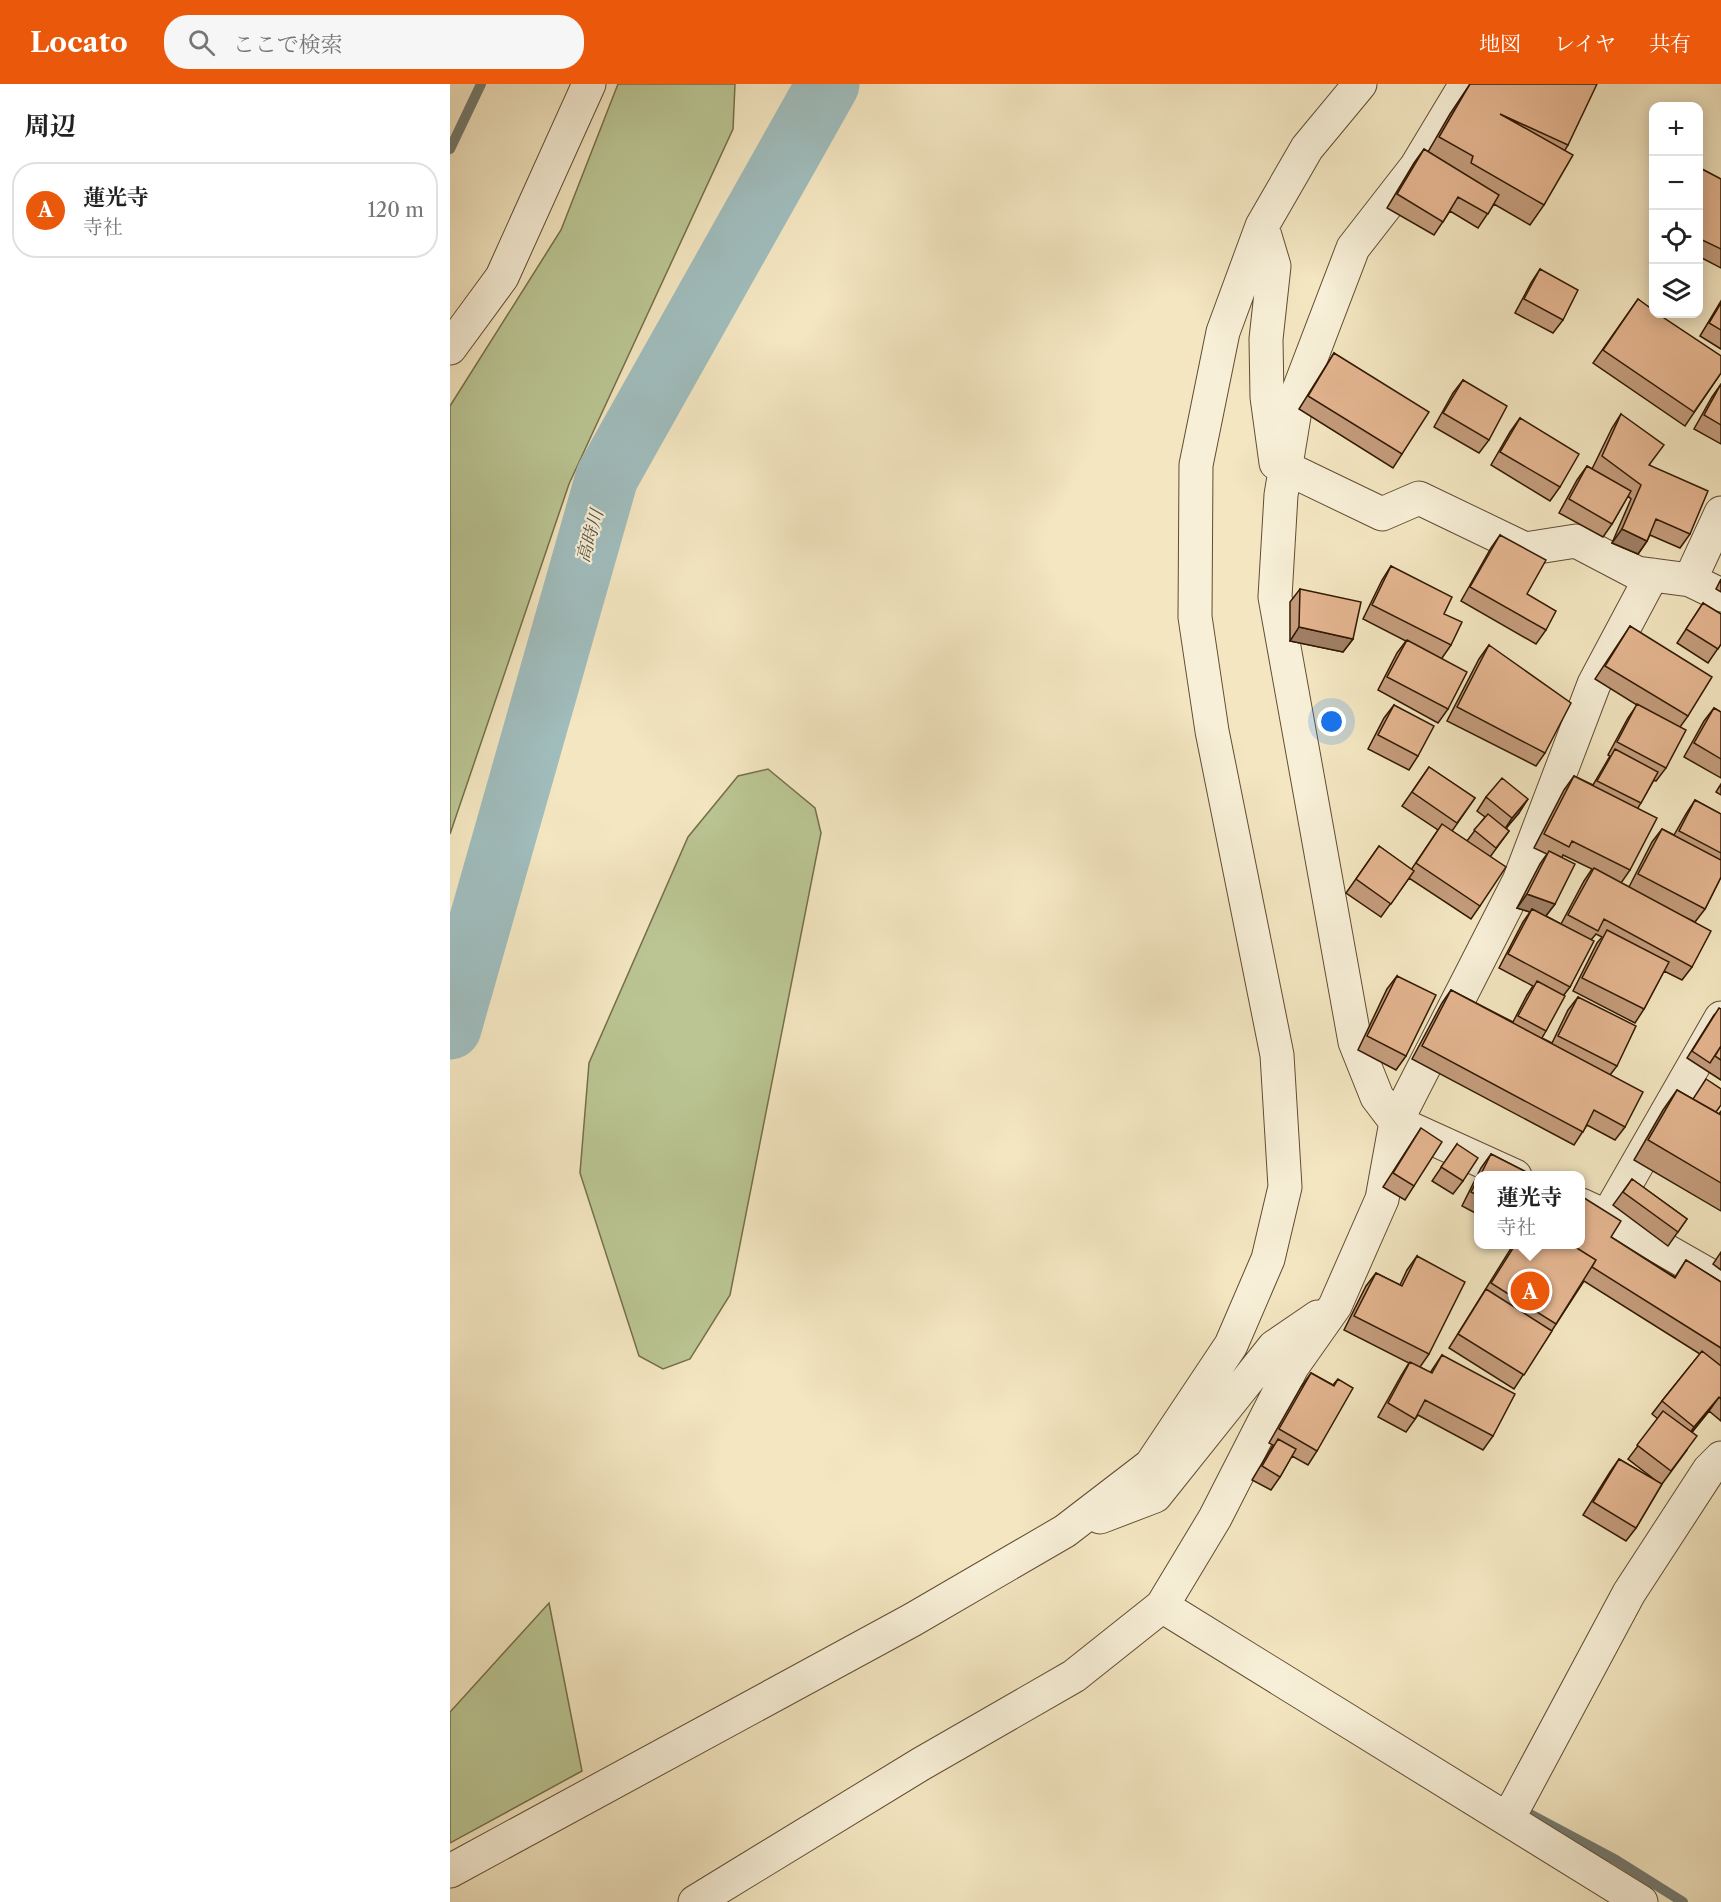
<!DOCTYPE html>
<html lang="ja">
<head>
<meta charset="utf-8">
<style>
  :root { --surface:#fff; --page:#f6f6f6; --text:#222; --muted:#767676; --line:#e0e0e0; --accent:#ea580c }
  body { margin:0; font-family:"Libre Caslon Text","Noto Serif JP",serif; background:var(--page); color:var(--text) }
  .controls { position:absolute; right:18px; top:18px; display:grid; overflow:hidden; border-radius:12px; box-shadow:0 3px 15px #0003 }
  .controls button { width:54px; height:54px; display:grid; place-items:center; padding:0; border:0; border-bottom:2px solid var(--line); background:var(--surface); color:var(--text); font:30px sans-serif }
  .you { position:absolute; left:882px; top:638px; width:21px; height:21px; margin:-15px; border:4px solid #fff; border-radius:50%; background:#1a73e8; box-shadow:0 0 0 9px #1a73e833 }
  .badge { display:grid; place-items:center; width:39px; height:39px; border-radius:50%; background:var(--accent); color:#fff; font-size:20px; font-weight:700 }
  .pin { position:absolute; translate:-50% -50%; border:3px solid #fff; box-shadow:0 2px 6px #0006 }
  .popup { position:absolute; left:1024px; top:1087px; width:111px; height:78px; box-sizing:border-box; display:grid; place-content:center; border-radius:12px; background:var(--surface); filter:drop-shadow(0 2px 4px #0005); font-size:20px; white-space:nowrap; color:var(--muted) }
  .popup b { font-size:22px; color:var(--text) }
  .popup::after { content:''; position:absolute; left:50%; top:100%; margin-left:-12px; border:12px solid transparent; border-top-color:var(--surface) }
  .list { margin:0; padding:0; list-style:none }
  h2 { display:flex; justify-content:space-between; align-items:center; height:78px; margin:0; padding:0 24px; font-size:26px }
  h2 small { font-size:20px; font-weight:400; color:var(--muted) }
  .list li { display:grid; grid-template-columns:39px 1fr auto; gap:18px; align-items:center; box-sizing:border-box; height:96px; margin:0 12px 12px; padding:0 12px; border:2px solid var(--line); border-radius:24px }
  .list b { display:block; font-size:22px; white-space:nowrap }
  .list p { margin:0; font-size:20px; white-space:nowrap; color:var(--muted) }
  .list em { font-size:20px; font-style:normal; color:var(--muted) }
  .icon { flex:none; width:33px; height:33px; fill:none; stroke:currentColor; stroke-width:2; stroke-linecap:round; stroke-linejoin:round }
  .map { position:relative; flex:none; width:1271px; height:1818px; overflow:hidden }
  header { display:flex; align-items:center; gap:36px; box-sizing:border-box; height:84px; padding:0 30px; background:var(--accent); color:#fff }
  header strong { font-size:28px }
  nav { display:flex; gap:33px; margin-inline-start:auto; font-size:21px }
  .search { width:420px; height:54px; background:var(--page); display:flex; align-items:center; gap:15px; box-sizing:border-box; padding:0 21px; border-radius:24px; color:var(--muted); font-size:22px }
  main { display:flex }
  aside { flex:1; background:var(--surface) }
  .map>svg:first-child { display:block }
  .green { fill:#bac593; stroke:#766f4a; stroke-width:1.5 }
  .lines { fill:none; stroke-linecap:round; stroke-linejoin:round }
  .stream { stroke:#747b72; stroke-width:10 }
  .river { stroke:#a0bdbd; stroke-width:63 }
  .minor-casing { stroke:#624c32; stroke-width:35 }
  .minor { stroke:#f7efd7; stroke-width:33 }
  .wall { fill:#c49c7c; stroke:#311902; stroke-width:1.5; fill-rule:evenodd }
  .shaded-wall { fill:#a07f65; stroke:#311902; stroke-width:1.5 }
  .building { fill:#e4b590; stroke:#311902; stroke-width:1.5 }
  .labels { text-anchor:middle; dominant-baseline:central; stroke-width:4.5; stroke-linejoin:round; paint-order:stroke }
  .water-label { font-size:18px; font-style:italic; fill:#585243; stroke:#f7efd7 }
</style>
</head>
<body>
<header>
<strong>Locato</strong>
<div class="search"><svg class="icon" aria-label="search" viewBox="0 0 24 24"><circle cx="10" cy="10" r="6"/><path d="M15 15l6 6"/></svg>ここで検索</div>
<nav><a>地図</a><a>レイヤ</a><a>共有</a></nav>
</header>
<main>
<aside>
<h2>周辺<small></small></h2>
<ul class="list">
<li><span class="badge">A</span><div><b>蓮光寺</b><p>寺社</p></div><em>120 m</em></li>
</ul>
</aside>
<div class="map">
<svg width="1271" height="1818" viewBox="0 0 1271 1818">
  <rect width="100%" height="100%" fill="#f3e6c1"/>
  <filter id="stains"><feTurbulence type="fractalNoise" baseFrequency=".00333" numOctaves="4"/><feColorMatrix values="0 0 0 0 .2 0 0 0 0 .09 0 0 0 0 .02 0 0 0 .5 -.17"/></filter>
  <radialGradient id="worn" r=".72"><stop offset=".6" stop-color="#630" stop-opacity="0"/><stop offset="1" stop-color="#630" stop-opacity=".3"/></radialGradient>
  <path class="green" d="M168 0H285L283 45 119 400 0 750V322L111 146Z
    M318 685 365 724 371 749 280 1211 240 1275 213 1285 189 1272 130 1089 139 979 238 753 288 692Z
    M99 1519 132 1687 0 1759V1628Z"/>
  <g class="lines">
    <path class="stream" d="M0 65 31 0
      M1074 1727 1166 1776 1233 1818"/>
    <path class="river" d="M0 944 157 393 378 0"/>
    <defs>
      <path id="minor" d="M1016 0 966 83 903 164 848 308 831 411 825 513 905 958 927 1013 946 1038 1065 1092
        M812 142 824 182 816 255 817 313 826 379 932 430 969 414 1075 465 1126 457 1187 489 1240 496 1271 511
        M0 264 52 193 139 0
        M1240 496 1271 429
        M1131 1121 1157 1133 1271 1198
        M1157 1133 1271 934
        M650 1433 705 1412 824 1263 868 1233
        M712 1522 765 1434 842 1283 885 1222 932 1115 946 1038 1069 797 1144 600 1202 491
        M1058 1735 1179 1509 1259 1386 1271 1374
        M0 1787 462 1536 615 1447 701 1381 781 1261 818 1175 835 1103 827 971 762 647 745 533 746 381 773 248 812 142 857 64 910 0
        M245 1818 471 1680 624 1592 712 1522 1191 1818"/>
    </defs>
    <use href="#minor" class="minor-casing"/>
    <use href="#minor" class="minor"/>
  </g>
  <path class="wall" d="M1020 0 1118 61 1115 66 1094 121 1080 141 1044 120 1028 144 1000 127 984 151 937 124 964 79 974 65 978 68 1000 30Z
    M1248 83 1271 95V184L1248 172Z
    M1090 185 1113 236 1103 249 1065 229 1081 199Z
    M1188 215 1271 289 1235 342 1143 279Z
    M1271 217V265L1250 252Z
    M884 269 952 370 943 384 849 325Z
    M1013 296 1039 356 1029 369 984 343 1003 309Z
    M1271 300V360L1244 345 1262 313Z
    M1171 330 1200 381 1240 450 1230 464 1200 451 1197 457 1188 470 1162 459 1181 415 1178 412 1162 440 1153 453 1109 429 1127 396 1137 382 1142 385 1162 344Z
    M1070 334 1110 403 1100 417 1041 381 1060 348Z
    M1050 451 1077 510 1096 546 1086 560 1011 517 1041 464Z
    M941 482 994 530 1001 561 992 574 998 625 988 639 928 606 947 569 956 557 913 535 932 496Z
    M1271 495V508L1266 505Z
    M850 505 903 555 893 568 840 557V518Z
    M1253 519 1271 560 1258 579 1227 559Z
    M1180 542 1238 632 1230 643 1216 684 1206 697 1204 696 1188 724 1180 786 1171 799 1179 803 1202 758 1212 745 1224 751 1236 730 1245 716 1271 730V793L1255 825 1245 838 1228 830 1242 883 1232 896 1214 887 1194 925 1185 939 1123 907 1147 859 1152 853 1146 850 1141 856 1120 903 1113 912 1096 947 1092 954 1102 959 1118 926 1128 913 1167 982 1160 991 1175 1043 1165 1056 1137 1041 1124 1061 962 975 992 919 1001 906 1063 938 1077 911 1083 902 1049 884 1073 838 1080 828 1067 824 1090 780 1097 770 1084 764 1114 706 1124 692 1143 701 1160 672 1158 671 1178 634 1187 621 1145 595ZM1113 771 1142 785 1134 797 1111 840 1096 832 1105 820 1112 773Z
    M1039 561 1095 669 1086 682 997 637 1029 575Z
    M944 621 968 672 959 686 918 665 934 634Z
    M1264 624 1271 628V694L1234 673 1254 637Z
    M979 683 1025 714 1002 747 1017 757 1035 733 1027 727 1036 713 1069 729 1056 744 1059 747 1040 773 1030 822 1021 835 959 794 931 833 896 809 929 762 961 786 988 746 952 722Z
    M1271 700V711L1266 708Z
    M947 892 956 972 946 986 908 966 937 905Z
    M1271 925V996L1237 974 1264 931Z
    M1227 1006 1269 1030 1271 1027V1127L1184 1076 1213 1026Z
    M971 1044 964 1102 955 1116 933 1103Z
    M1007 1060 1013 1097 1003 1110 982 1097Z
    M1041 1070 1084 1092H1029V1131L1012 1122 1031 1084Z
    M1182 1095 1237 1135 1218 1162 1163 1121Z
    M1161 1153 1225 1193 1236 1176 1271 1198V1337L1259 1327 1242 1348 1237 1366 1212 1400 1186 1444 1176 1457 1133 1431 1160 1388 1169 1375 1209 1399 1178 1375 1208 1335 1202 1330 1212 1317 1250 1270 1134 1197 1064 1305 999 1264 1063 1161H1131Z
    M1271 1168V1186L1263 1180Z
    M967 1172 979 1270 970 1283 980 1289 992 1271 1043 1352 1033 1366 968 1331 956 1348 928 1333 951 1292 959 1279 894 1246 916 1202 926 1189 950 1201 957 1186Z
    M861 1289 883 1301 888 1295 867 1367 858 1381 842 1372 830 1393 821 1406 802 1396 823 1361 819 1359 851 1303Z"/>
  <path class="shaded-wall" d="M1172 445 1197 457 1188 470 1162 459Z
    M849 543 903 555 893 568 840 557Z
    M1078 715 1069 729 1053 748 1062 734Z
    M1077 810 1105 820 1095 833 1082 825 1080 828 1067 824Z
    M1269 1313 1259 1327 1235 1357 1244 1343Z"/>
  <path class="building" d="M1020 0H1147L1118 61 1050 30 1123 71 1094 121 1021 79 1023 72 989 53 1014 10Z
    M974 65 1049 111 1038 130 1008 113 993 138 947 110Z
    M1248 83 1271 95V165L1248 154Z
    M1090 185 1128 206 1113 236 1074 215Z
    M1188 215 1203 226V230H1208L1271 272V289L1244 328 1153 266Z
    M1271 219V246L1259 239Z
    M884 269 979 328 952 370 858 312Z
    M1013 296 1057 322 1039 356 993 329Z
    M1271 300V341L1254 331Z
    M1171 330 1214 361 1199 381 1258 407 1240 450 1206 435 1197 457 1172 445 1191 401 1152 372Z
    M1070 334 1129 370 1110 403 1050 368Z
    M1137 382 1181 407 1162 440 1119 415Z
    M1050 451 1096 476 1077 510 1106 527 1096 546 1020 503Z
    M941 482 1002 513 994 530 1012 538 1001 561 922 521Z
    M850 505 911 518 903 555 849 543Z
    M1253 519 1271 530V560L1268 565 1236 545Z
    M1180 542 1262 593 1238 632 1155 582Z
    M957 556 1017 588 998 625 937 593Z
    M1039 561 1121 619 1095 669 1007 623Z
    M1187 620 1236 646 1216 684 1167 658Z
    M944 621 984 642 968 672 928 651Z
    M1264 624 1271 628V675L1244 659Z
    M1165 665 1208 688 1191 719 1147 697Z
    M979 683 1025 714 1007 739 962 708Z
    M1124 692 1207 734 1180 786 1122 757 1119 763 1094 750Z
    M1052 694 1078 715 1062 734 1036 713Z
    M1245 716 1271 730V769L1229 747Z
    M1038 730 1059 747 1046 764 1024 746Z
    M992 740 1056 783 1030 822 966 779Z
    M1212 745 1271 776V793L1255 825 1188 790Z
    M929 762 964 787 941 820 906 795Z
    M1099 767 1125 780 1105 820 1077 810Z
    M1144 784 1261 847 1242 883 1154 835 1148 847 1118 831Z
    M1082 825 1144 857 1120 903 1058 870Z
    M1157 846 1219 878 1194 925 1132 894Z
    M947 892 986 911 956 972 917 952Z
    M1087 897 1115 912 1096 947 1068 932Z
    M1001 906 1193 1008 1175 1043 1144 1026 1133 1048 972 962Z
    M1128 913 1186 942 1167 982 1108 952Z
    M1269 924 1271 925V962L1260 979 1242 967Z
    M1271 962V976L1265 972Z
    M1256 995 1271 1005V1021L1266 1028 1243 1015Z
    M1227 1006 1271 1031V1099L1198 1056Z
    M971 1044 992 1058 964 1102 943 1089Z
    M1007 1060 1028 1074 1013 1097 991 1083Z
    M1041 1070 1084 1092H1030Z
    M1029 1093V1112L1021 1108Z
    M1182 1095 1237 1135 1228 1148 1173 1108Z
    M1131 1112 1171 1137 1161 1153 1225 1194 1236 1176 1271 1198V1264L1142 1183 1146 1176 1122 1161H1131Z
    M1065 1161H1122L1146 1176 1106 1240 1041 1199Z
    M967 1172 1015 1198 979 1270 904 1232 926 1189 952 1202Z
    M1036 1205 1102 1247 1074 1291 1008 1250Z
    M1252 1267 1271 1282V1315L1269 1313 1244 1343 1212 1317Z
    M992 1271 1065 1310 1043 1352 975 1316 965 1335 938 1319 960 1278 982 1289Z
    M861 1289 884 1302 888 1295 903 1304 867 1367 829 1345Z
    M1213 1327 1247 1352 1221 1387 1187 1361Z
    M828 1355 846 1365 830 1393 812 1382Z
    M1169 1375 1212 1400 1186 1444 1143 1418Z"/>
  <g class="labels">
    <g class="water-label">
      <text transform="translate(140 452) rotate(-74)">高時川</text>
    </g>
  </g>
  <rect width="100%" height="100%" filter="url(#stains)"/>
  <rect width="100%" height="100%" fill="url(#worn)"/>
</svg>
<div class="controls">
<button>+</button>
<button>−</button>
<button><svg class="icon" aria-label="locate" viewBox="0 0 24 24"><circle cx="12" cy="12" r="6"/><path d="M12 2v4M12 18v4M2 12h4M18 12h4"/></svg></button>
<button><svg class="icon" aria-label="layers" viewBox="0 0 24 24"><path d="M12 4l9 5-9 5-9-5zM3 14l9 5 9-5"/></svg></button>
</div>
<div class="you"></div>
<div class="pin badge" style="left:1080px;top:1207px">A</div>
<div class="popup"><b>蓮光寺</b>寺社</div>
</div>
</main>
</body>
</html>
